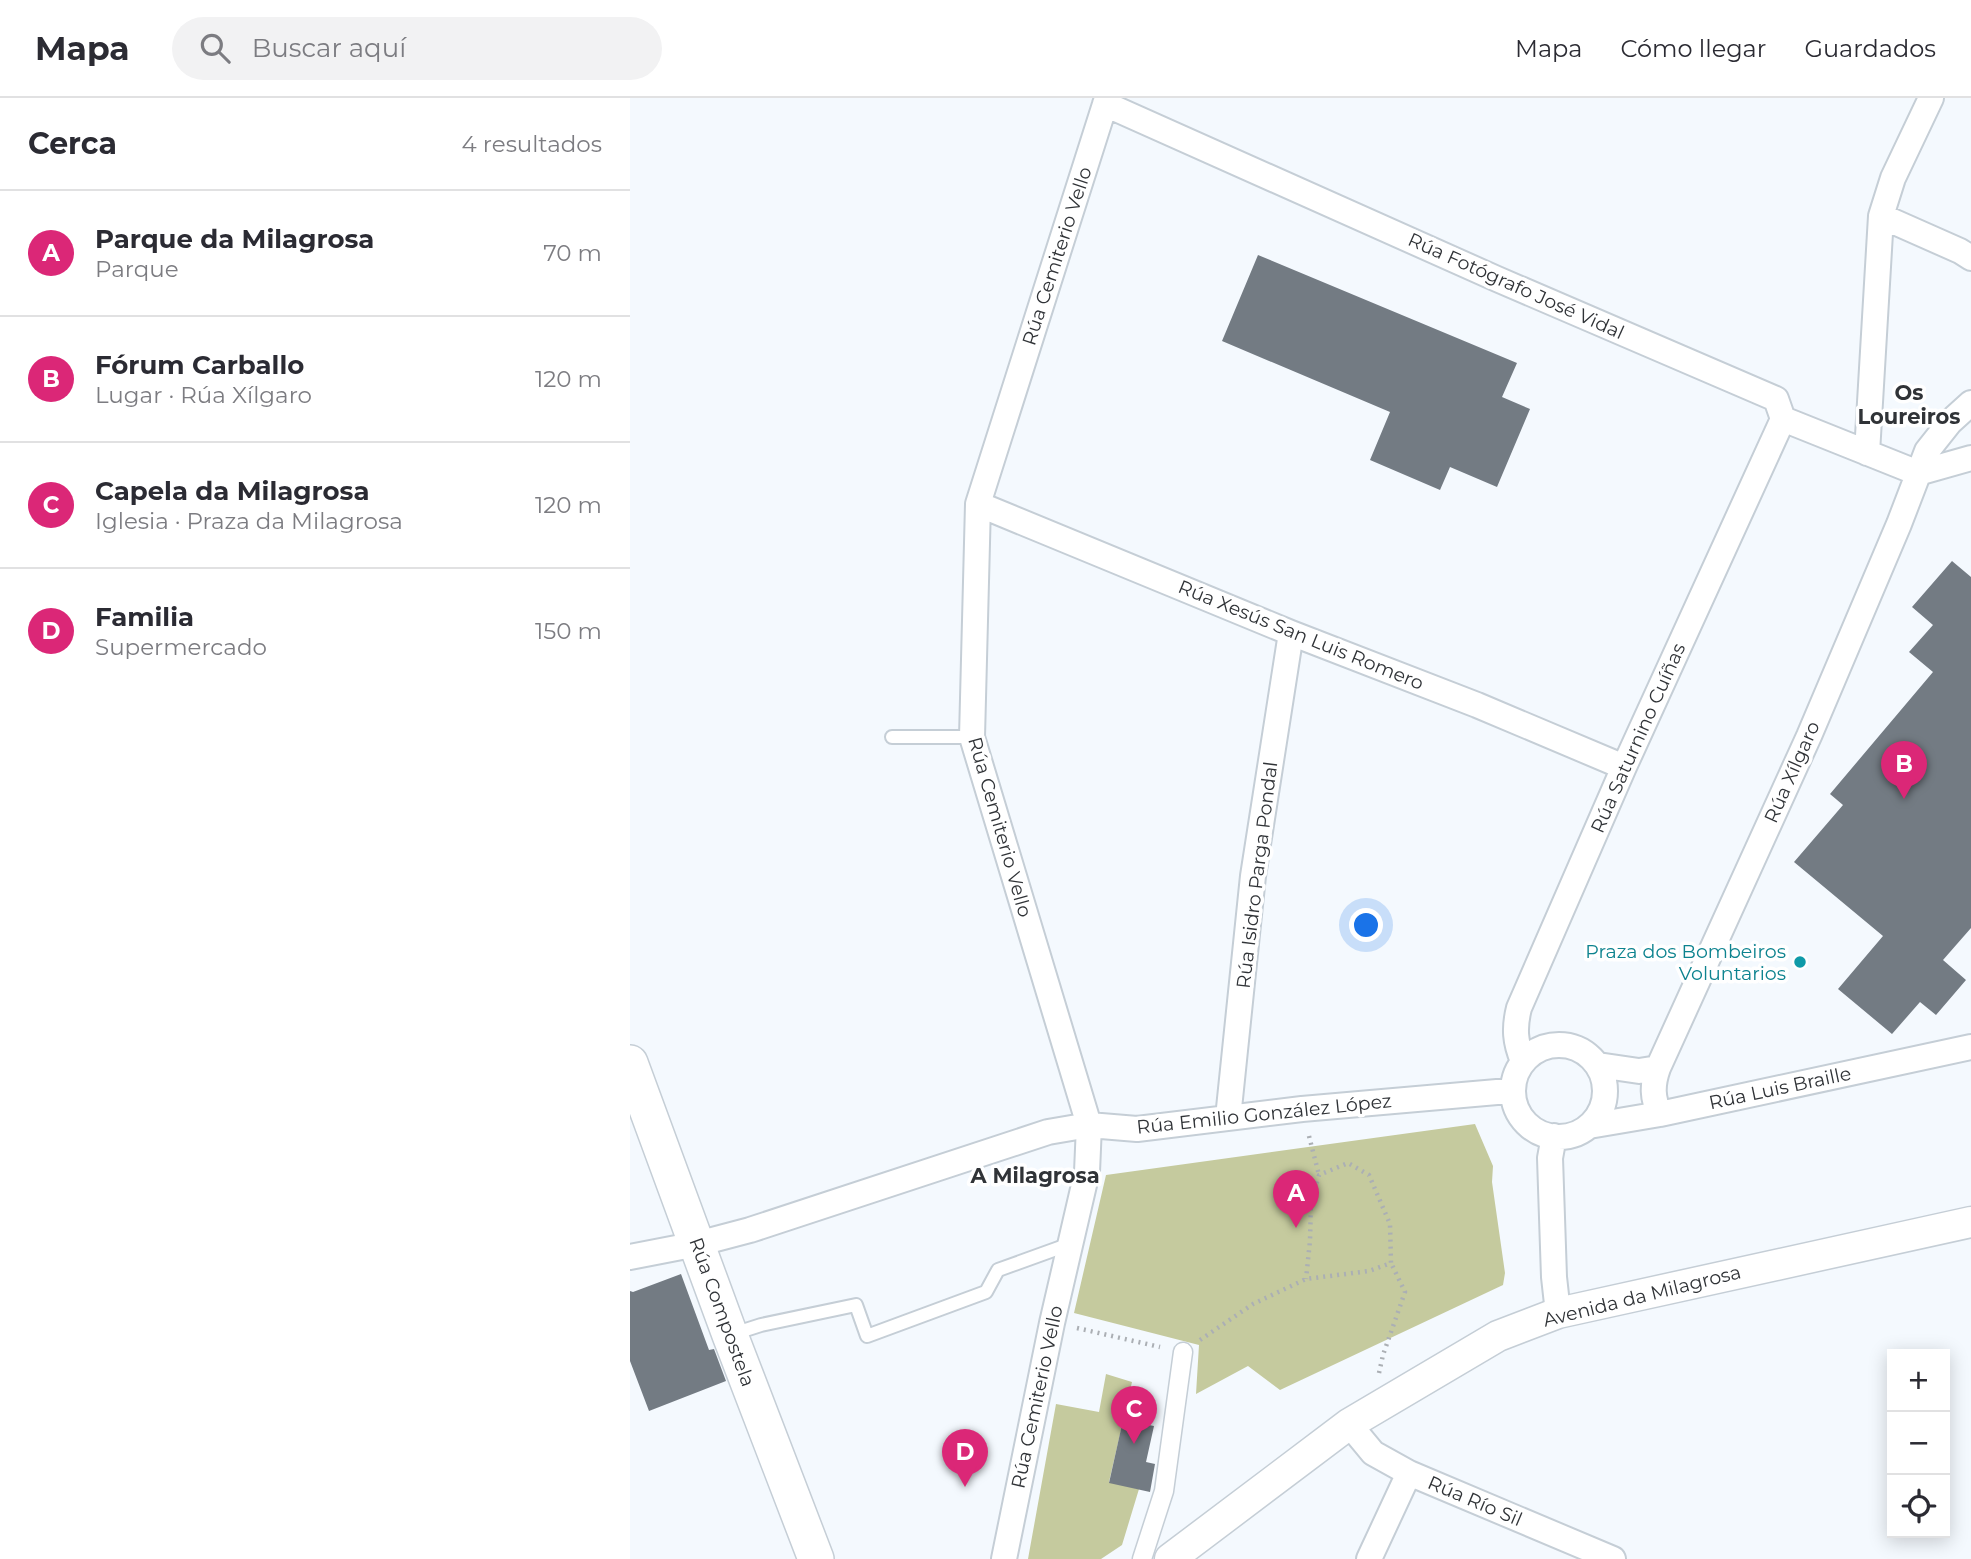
<!DOCTYPE html>
<html lang="es">
<head>
<meta charset="utf-8">
<style>
  :root { --surface:#fff; --page:#f2f2f3; --text:#2b2b33; --muted:#7c7c81; --line:#e1e1e2; --accent:#db2777 }
  body { margin:0; font-family:Montserrat,sans-serif; background:var(--page); color:var(--text) }
  .controls { position:absolute; right:21px; bottom:21px; display:grid; overflow:hidden; border-radius:0px; box-shadow:0 4px 18px #0003 }
  .controls button { width:63px; height:63px; display:grid; place-items:center; padding:0; border:0; border-bottom:2px solid var(--line); background:var(--surface); color:var(--text); font:35px sans-serif }
  .you { position:absolute; left:737px; top:828px; width:24px; height:24px; margin:-18px; border:5px solid #fff; border-radius:50%; background:#1a73e8; box-shadow:0 0 0 10px #1a73e833 }
  .badge { display:grid; place-items:center; width:46px; height:46px; border-radius:50%; background:var(--accent); color:#fff; font-size:23px; font-weight:700 }
  .pin { position:absolute; translate:-50% -58px; filter:drop-shadow(0 2px 4px #0008) }
  .pin::after { content:''; position:absolute; top:37px; width:24px; height:21px; background:inherit; clip-path:polygon(0 0,100% 0,50% 100%) }
  .list { margin:0; padding:0; list-style:none }
  h2 { display:flex; justify-content:space-between; align-items:center; height:91px; margin:0; padding:0 28px; font-size:30px }
  h2 small { font-size:23px; font-weight:400; color:var(--muted) }
  .list li { display:grid; grid-template-columns:46px 1fr auto; gap:21px; align-items:center; box-sizing:border-box; height:126px; padding:0 28px; border-top:2px solid var(--line) }
  .list b { display:block; font-size:26px; white-space:nowrap }
  .list p { margin:0; font-size:23px; white-space:nowrap; color:var(--muted) }
  .list em { font-size:23px; font-style:normal; color:var(--muted) }
  .icon { flex:none; width:38px; height:38px; fill:none; stroke:currentColor; stroke-width:2; stroke-linecap:round; stroke-linejoin:round }
  .map { position:relative; flex:none; width:1341px; height:1461px; overflow:hidden }
  header { display:flex; align-items:center; gap:42px; box-sizing:border-box; height:98px; padding:0 35px; background:var(--surface); border-bottom:2px solid var(--line) }
  header strong { font-size:33px }
  nav { display:flex; gap:38px; margin-inline-start:auto; font-size:24px }
  .search { width:490px; height:63px; background:var(--page); display:flex; align-items:center; gap:18px; box-sizing:border-box; padding:0 24px; border-radius:38px; color:var(--muted); font-size:26px }
  main { display:flex }
  aside { flex:1; background:var(--surface) }
  .map>svg:first-child { display:block }
  .green { fill:#c5ca9e }
  .building { fill:#737b83 }
  .lines { fill:none; stroke-linecap:round; stroke-linejoin:round }
  .service-casing { stroke:#c5ced6; stroke-width:16 }
  .pedestrian-casing { stroke:#c5ced6; stroke-width:21 }
  .minor-casing { stroke:#c5ced6; stroke-width:28 }
  .tertiary-casing { stroke:#c5ced6; stroke-width:33 }
  .secondary-casing { stroke:#c5ced6; stroke-width:38 }
  .path { stroke:#abafb4; stroke-width:4.5; stroke-dasharray:2 5; stroke-linecap:butt }
  .service { stroke:#fff; stroke-width:12 }
  .pedestrian { stroke:#fff; stroke-width:18 }
  .minor { stroke:#fff; stroke-width:24 }
  .tertiary { stroke:#fff; stroke-width:30 }
  .secondary { stroke:#fff; stroke-width:35 }
  .culture-dot { fill:#0f9aa8; stroke:#fff; stroke-width:2.5 }
  .labels { text-anchor:middle; dominant-baseline:central; stroke-width:7; stroke-linejoin:round; paint-order:stroke }
  .street-label { font-size:19px; fill:#303337; stroke:#fff }
  .culture-label { font-size:19px; fill:#0d838f; stroke:#fff; text-anchor:end }
  .neighbourhood-label { font-size:21px; font-weight:bold; fill:#303337; stroke:#fff }
</style>
</head>
<body>
<header>
<strong>Mapa</strong>
<div class="search"><svg class="icon" aria-label="search" viewBox="0 0 24 24"><circle cx="10" cy="10" r="6"/><path d="M15 15l6 6"/></svg>Buscar aquí</div>
<nav><a>Mapa</a><a>Cómo llegar</a><a>Guardados</a></nav>
</header>
<main>
<aside>
<h2>Cerca<small>4 resultados</small></h2>
<ul class="list">
<li><span class="badge">A</span><div><b>Parque da Milagrosa</b><p>Parque</p></div><em>70 m</em></li>
<li><span class="badge">B</span><div><b>Fórum Carballo</b><p>Lugar · Rúa Xílgaro</p></div><em>120 m</em></li>
<li><span class="badge">C</span><div><b>Capela da Milagrosa</b><p>Iglesia · Praza da Milagrosa</p></div><em>120 m</em></li>
<li><span class="badge">D</span><div><b>Familia</b><p>Supermercado</p></div><em>150 m</em></li>
</ul>
</aside>
<div class="map">
<svg width="1341" height="1461" viewBox="0 0 1341 1461">
  <rect width="100%" height="100%" fill="#f4f9fe"/>
  <path class="green" d="M845 1026 863 1068 862 1084 875 1175 873 1187 650 1292 618 1268 566 1296 569 1247 444 1215 476 1077Z
    M476 1276 502 1284 479 1384 509 1391 492 1447 471 1461H398L426 1306 469 1314Z"/>
  <path class="building" d="M628 157 887 265 872 299 900 311 867 389 820 369 810 392 740 362 760 314 592 243Z
    M1322 463 1341 479V830L1313 862 1336 882 1306 917 1290 904 1262 936 1208 891 1253 838 1164 764 1213 707 1200 696 1303 574 1279 554 1303 527 1282 509Z
    M51 1176 79 1252 84 1251 96 1283 19 1313 0 1263V1193L3 1194Z
    M493 1322 524 1328 516 1364 525 1366 520 1394 479 1385Z"/>
  <g class="lines">
    <defs>
      <path id="service" d="M262 639H342
        M103 1236 131 1227 226 1207 237 1238 356 1194 368 1172 440 1146"/>
      <path id="pedestrian" d="M512 1461 534 1393 553 1254"/>
      <path id="minor" d="M475 6 867 181 1146 301 1153 321 1288 375
        M1251 118 1330 153 1341 160
        M1237 355 1251 118 1263 80 1301 0
        M1288 375 1341 360
        M348 406 661 535 847 607 994 669
        M883 993a46 46 0 1 1 92 0a46 46 0 1 1-92 0Z
        M893 963C885 944 884 930 889 910L994 669 1153 321
        M968 967 1009 973 1028 970 1179 638 1269 426 1297 353 1320 324 1341 305
        M1028 970C1022 987 1022 1000 1030 1016
        M598 1020 623 778 661 535
        M959 1028 1030 1016 1341 949
        M924 1038 920 1060 924 1179 928 1215
        M0 1159 67 1146 120 1132 418 1034 459 1027 507 1031 672 1011 867 994H882
        M719 1326 743 1355 779 1375 983 1461
        M374 1461 422 1225 457 1074 459 1027 342 639 348 406 477 0
        M739 1461 779 1375"/>
      <path id="tertiary" d="M540 1461 719 1326 868 1238 928 1215 1341 1124"/>
      <path id="secondary" d="M0 965 100 1237 186 1461"/>
    </defs>
    <use href="#service" class="service-casing"/>
    <use href="#pedestrian" class="pedestrian-casing"/>
    <use href="#minor" class="minor-casing"/>
    <use href="#tertiary" class="tertiary-casing"/>
    <use href="#secondary" class="secondary-casing"/>
    <path class="path" d="M679 1038 689 1077
      M447 1230 530 1249
      M570 1242 623 1206 676 1181 739 1173 761 1165 760 1126 739 1077 718 1065 689 1077 681 1105 680 1143 676 1181
      M749 1275 753 1257 775 1194 761 1165"/>
    <use href="#service" class="service"/>
    <use href="#pedestrian" class="pedestrian"/>
    <use href="#minor" class="minor"/>
    <use href="#tertiary" class="tertiary"/>
    <use href="#secondary" class="secondary"/>
  </g>
  <circle class="culture-dot" cx="1170" cy="864" r="7"/>
  <g class="labels">
    <g class="street-label">
      <text transform="translate(427 158) rotate(-72)">Rúa Cemiterio Vello</text>
      <text transform="translate(886 188) rotate(24)">Rúa Fotógrafo José Vidal</text>
      <text transform="translate(671 537) rotate(22)">Rúa Xesús San Luis Romero</text>
      <text transform="translate(1008 640) rotate(-66)">Rúa Saturnino Cuíñas</text>
      <text transform="translate(1162 674) rotate(-66)">Rúa Xílgaro</text>
      <text transform="translate(370 729) rotate(74)">Rúa Cemiterio Vello</text>
      <text transform="translate(627 777) rotate(-83)">Rúa Isidro Parga Pondal</text>
      <text transform="translate(1150 990) rotate(-12)">Rúa Luis Braille</text>
      <text transform="translate(634 1016) rotate(-6)">Rúa Emilio González López</text>
      <text transform="translate(1012 1198) rotate(-14)">Avenida da Milagrosa</text>
      <text transform="translate(92 1214) rotate(70)">Rúa Compostela</text>
      <text transform="translate(407 1299) rotate(-78)">Rúa Cemiterio Vello</text>
      <text transform="translate(845 1403) rotate(23)">Rúa Río Sil</text>
    </g>
    <g class="culture-label">
      <text x="1156" y="853">Praza dos Bombeiros<tspan x="1156" dy="22">Voluntarios</tspan></text>
    </g>
    <g class="neighbourhood-label">
      <text x="1279" y="294">Os<tspan x="1279" dy="24">Loureiros</tspan></text>
      <text x="405" y="1077">A Milagrosa</text>
    </g>
  </g>
</svg>
<div class="controls">
<button>+</button>
<button>−</button>
<button><svg class="icon" aria-label="locate" viewBox="0 0 24 24"><circle cx="12" cy="12" r="6"/><path d="M12 2v4M12 18v4M2 12h4M18 12h4"/></svg></button>
</div>
<div class="you"></div>
<div class="pin badge" style="left:666px;top:1130px">A</div>
<div class="pin badge" style="left:1274px;top:701px">B</div>
<div class="pin badge" style="left:504px;top:1346px">C</div>
<div class="pin badge" style="left:335px;top:1389px">D</div>
</div>
</main>
</body>
</html>
